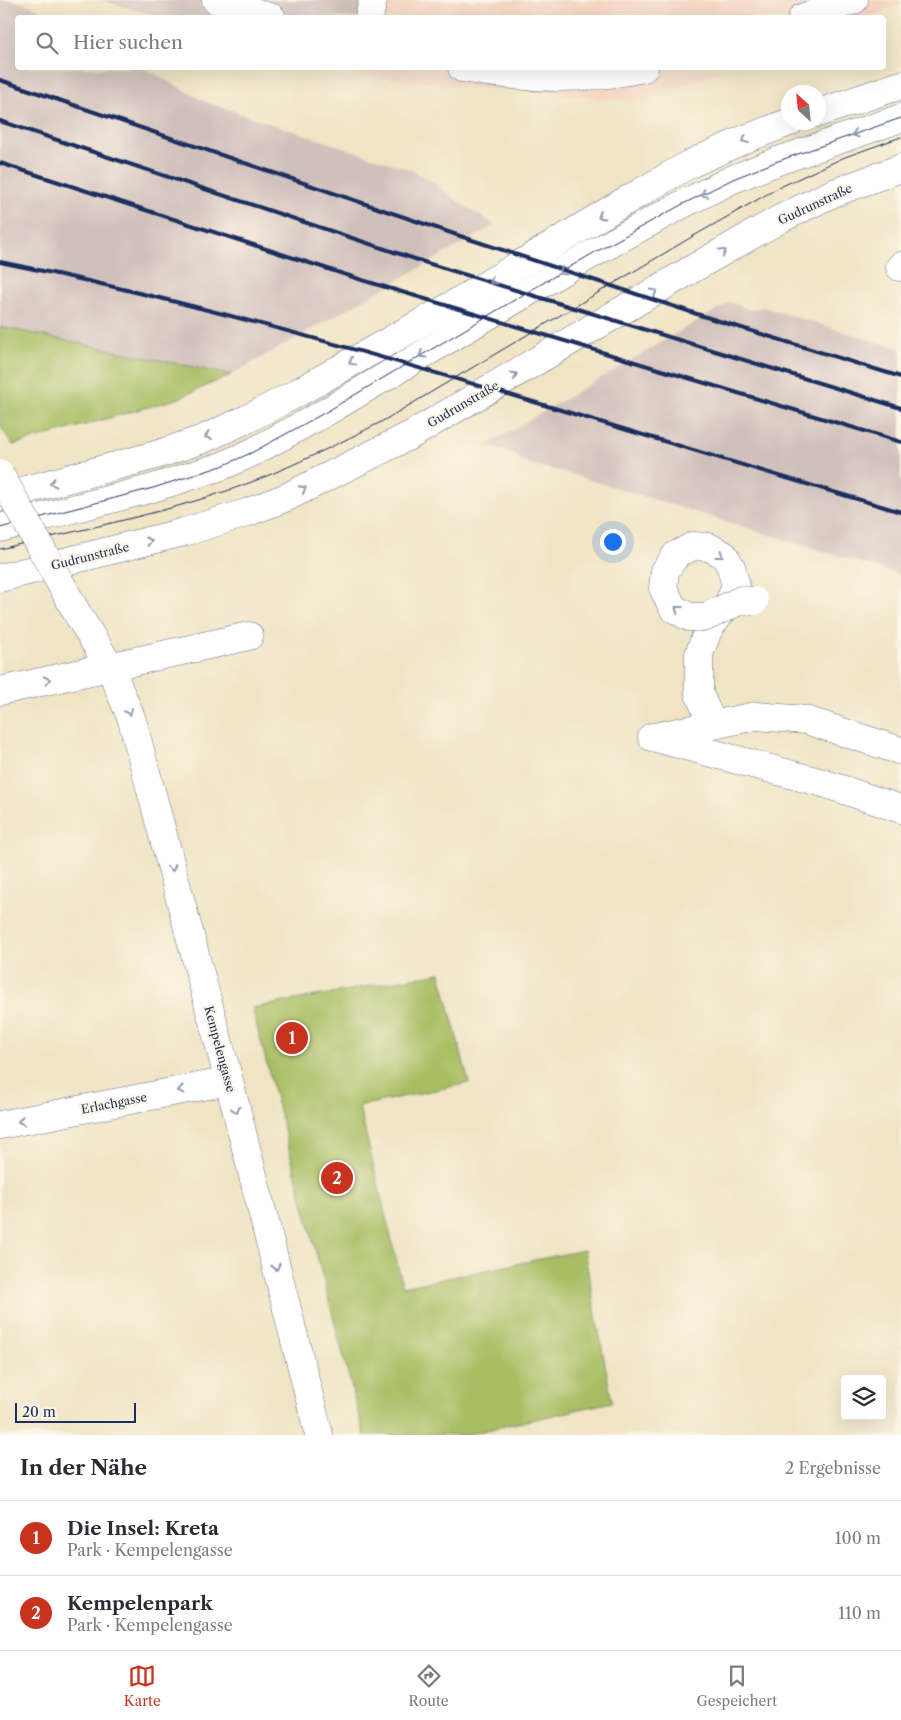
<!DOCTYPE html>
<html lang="de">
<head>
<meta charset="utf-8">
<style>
  :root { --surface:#fff; --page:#f2f2f3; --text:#2b2b33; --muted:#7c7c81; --line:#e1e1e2; --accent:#c8321e }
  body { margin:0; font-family:"Libre Caslon Text",serif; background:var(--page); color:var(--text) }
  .controls { position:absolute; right:15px; bottom:15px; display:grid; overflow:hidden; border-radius:5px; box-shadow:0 5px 20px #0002 }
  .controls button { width:45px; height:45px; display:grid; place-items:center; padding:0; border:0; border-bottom:1px solid var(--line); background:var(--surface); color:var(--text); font:25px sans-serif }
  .compass { position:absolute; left:781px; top:85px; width:45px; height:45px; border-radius:50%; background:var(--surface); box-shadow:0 5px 20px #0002; rotate:333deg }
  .scale { position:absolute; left:15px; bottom:12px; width:121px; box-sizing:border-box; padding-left:5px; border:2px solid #1b2f5e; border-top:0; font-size:14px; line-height:18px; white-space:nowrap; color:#1b2f5e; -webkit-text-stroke:4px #fcf5e5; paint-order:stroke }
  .you { position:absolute; left:612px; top:541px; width:18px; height:18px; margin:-12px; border:4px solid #fff; border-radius:50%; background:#1a73e8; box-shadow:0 0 0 8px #1a73e833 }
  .badge { display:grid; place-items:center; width:32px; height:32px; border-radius:50%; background:var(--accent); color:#fff; font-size:16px; font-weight:700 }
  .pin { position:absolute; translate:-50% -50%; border:2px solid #fff; box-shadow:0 1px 5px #0006 }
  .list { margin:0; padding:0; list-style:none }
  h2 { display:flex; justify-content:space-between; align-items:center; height:65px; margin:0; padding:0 20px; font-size:21px }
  h2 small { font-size:16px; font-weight:400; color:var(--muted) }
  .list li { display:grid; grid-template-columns:32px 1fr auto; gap:15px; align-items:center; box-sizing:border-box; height:75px; padding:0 20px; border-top:1px solid var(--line) }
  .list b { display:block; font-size:19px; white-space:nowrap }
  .list p { margin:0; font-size:16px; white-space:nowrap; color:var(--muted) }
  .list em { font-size:16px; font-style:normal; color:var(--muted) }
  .icon { flex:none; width:28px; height:28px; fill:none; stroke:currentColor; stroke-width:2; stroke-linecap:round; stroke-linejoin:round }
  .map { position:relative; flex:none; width:901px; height:1435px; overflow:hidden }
  .search { position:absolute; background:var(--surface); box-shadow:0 5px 20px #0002; left:15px; right:15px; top:15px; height:55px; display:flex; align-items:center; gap:12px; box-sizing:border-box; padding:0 18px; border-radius:5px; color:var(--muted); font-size:19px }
  .sheet { height:215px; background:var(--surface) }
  nav { display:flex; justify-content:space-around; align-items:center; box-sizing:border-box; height:70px; border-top:1px solid var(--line); background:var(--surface); font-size:14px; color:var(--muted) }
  nav a { display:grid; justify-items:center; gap:2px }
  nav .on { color:var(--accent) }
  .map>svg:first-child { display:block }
  .built { fill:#f4d3c0 }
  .industrial { fill:#d0c0bc }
  .green { fill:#a9be63; stroke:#627660 }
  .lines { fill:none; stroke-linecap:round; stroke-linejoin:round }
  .minor-casing { stroke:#666e82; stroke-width:29 }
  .major-casing { stroke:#666e82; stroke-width:29 }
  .minor { stroke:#fff; stroke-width:28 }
  .major { stroke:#fff; stroke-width:28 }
  .tram { stroke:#1b2f5e; stroke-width:1 }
  .rail { stroke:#1b2f5e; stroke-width:4 }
  .minor-bridge-casing { stroke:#666e82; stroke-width:29; stroke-linecap:butt }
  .minor-bridge { stroke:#fff; stroke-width:28 }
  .oneway { stroke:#8d97ae }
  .labels { text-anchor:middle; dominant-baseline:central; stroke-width:4.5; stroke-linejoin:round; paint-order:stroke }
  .street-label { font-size:12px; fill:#1b2f5e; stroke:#fcf5e5 }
</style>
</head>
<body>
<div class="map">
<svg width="901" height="1435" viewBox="0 0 901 1435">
  <rect width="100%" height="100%" fill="#fcf5e5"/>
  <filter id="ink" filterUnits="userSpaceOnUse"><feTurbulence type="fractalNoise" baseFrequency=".02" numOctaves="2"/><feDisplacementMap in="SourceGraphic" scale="10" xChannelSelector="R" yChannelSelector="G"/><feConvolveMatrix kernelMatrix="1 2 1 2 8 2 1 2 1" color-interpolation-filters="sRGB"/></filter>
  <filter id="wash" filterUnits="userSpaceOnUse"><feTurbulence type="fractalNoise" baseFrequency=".0096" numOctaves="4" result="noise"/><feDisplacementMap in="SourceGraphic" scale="20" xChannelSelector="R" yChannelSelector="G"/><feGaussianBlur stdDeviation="1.12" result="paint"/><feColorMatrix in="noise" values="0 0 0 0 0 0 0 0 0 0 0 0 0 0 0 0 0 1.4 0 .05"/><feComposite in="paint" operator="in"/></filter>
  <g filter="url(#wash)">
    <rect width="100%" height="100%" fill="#f0e4c5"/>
    <path class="built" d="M384 0H901V5L864 18H378Z
      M361 68H726L642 102 358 76Z"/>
    <path class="industrial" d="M0 0H11L32 6 53 17 18 18V68H144L206 102 411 170 433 182 460 203 495 225 231 375 0 327Z
      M101 0H384L378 18 160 17Z
      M730 302 750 310 763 307 901 349V575L567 473 523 462 513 453 485 446Z"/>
    <path class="green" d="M0 327 11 329 231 375 177 399 13 445 0 426Z
      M440 973 469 1083 359 1106 403 1287 584 1250 612 1402 464 1435H364L252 1008Z"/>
  </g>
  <g filter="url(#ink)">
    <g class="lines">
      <defs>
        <path id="minor" d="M369 18 373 0
          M900 267 901 266
          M0 528 153 488 222 466 253 452 326 412 590 255 681 205 733 179 778 161 901 118
          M676 555 693 546 709 547 724 555 731 567 736 587 728 604 709 628 699 654V694L713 725
          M77 613 110 667 132 720 229 1081 319 1435
          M0 691 249 636
          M659 736 756 716 806 720 901 751
          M652 737 823 783 901 809
          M0 1125 229 1081"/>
        <path id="major" d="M216 0 272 18
          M802 18 854 0
          M462 68C522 79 584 81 644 68
          M818 113 901 85
          M0 497 156 455 203 439 247 419 297 393 446 309 622 203 690 164 745 139 790 122
          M0 578 184 532 246 513 287 497 411 435 706 261 780 219 831 194 901 168"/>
      </defs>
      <use href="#minor" class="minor-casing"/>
      <use href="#major" class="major-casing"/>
      <use href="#minor" class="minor"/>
      <use href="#major" class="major"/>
      <path class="tram" d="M0 528 153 488 222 466 253 452 326 412 590 255 681 205 733 179 778 161 901 118
        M0 549C86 528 174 512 257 480 299 463 340 443 381 422L690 238 778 188 845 157 901 137"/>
      <path class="rail" d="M0 80 469 239 706 317 901 377
        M0 121 427 263 901 408
        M0 163 362 280 901 442
        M0 262C187 300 371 353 554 408 670 443 785 478 901 512"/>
      <defs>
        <path id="minor-bridge" d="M0 474 77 613
          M676 555 665 571 663 588 673 608 689 617H706L741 600 754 601"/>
      </defs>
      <use href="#minor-bridge" class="minor-bridge-casing"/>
      <use href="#minor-bridge" class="minor-bridge"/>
    </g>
    <defs><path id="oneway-chevron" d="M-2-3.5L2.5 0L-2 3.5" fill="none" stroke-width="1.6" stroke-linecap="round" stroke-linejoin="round" transform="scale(1.25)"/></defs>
    <g class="oneway">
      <use href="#oneway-chevron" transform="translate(855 134) rotate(161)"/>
      <use href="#oneway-chevron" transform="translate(745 140) rotate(158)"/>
      <use href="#oneway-chevron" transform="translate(704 194) rotate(154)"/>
      <use href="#oneway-chevron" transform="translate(601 216) rotate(148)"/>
      <use href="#oneway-chevron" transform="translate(723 252) rotate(-29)"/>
      <use href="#oneway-chevron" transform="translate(562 272) rotate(149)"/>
      <use href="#oneway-chevron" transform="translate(493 281) rotate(149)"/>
      <use href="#oneway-chevron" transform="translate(654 292) rotate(-30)"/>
      <use href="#oneway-chevron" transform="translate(422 355) rotate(149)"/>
      <use href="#oneway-chevron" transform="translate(352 362) rotate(151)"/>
      <use href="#oneway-chevron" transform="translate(514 375) rotate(-30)"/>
      <use href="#oneway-chevron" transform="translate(208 436) rotate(157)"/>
      <use href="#oneway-chevron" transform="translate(53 483) rotate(165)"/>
      <use href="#oneway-chevron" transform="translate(303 489) rotate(-27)"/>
      <use href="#oneway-chevron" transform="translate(149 541) rotate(-14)"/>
      <use href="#oneway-chevron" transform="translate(720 555) rotate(37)"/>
      <use href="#oneway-chevron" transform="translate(678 609) rotate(-142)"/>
      <use href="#oneway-chevron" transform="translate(47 680) rotate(-13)"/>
      <use href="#oneway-chevron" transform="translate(129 712) rotate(68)"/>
      <use href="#oneway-chevron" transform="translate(172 868) rotate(75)"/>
      <use href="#oneway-chevron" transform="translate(181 1090) rotate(169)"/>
      <use href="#oneway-chevron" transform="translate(236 1110) rotate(76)"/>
      <use href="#oneway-chevron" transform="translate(21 1121) rotate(169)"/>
      <use href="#oneway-chevron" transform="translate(276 1267) rotate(76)"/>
    </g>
  </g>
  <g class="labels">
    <g class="street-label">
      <text transform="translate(815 204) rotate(-25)">Gudrunstraße</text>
      <text transform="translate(463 404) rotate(-30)">Gudrunstraße</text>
      <text transform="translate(90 556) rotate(-14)">Gudrunstraße</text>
      <text transform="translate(220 1049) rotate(75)">Kempelengasse</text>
      <text transform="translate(114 1103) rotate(-11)">Erlachgasse</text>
    </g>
  </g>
</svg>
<div class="controls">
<button><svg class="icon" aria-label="layers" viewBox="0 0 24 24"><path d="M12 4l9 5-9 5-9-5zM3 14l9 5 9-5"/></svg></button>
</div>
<svg class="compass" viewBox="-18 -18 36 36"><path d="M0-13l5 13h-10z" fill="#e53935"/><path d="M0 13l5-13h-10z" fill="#7c7c81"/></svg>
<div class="scale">20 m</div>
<div class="you"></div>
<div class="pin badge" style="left:292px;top:1038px">1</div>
<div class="pin badge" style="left:337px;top:1178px">2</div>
<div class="search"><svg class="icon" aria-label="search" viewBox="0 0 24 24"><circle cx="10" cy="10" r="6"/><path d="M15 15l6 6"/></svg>Hier suchen</div>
</div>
<section class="sheet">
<h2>In der Nähe<small>2 Ergebnisse</small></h2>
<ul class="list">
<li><span class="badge">1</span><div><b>Die Insel: Kreta</b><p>Park · Kempelengasse</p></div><em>100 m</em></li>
<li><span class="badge">2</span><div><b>Kempelenpark</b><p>Park · Kempelengasse</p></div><em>110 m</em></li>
</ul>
</section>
<nav>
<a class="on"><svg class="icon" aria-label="map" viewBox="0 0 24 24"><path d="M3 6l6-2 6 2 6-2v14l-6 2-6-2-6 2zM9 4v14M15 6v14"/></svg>Karte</a>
<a><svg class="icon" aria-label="directions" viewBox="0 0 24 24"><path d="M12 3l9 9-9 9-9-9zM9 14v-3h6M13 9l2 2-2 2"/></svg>Route</a>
<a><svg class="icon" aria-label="saved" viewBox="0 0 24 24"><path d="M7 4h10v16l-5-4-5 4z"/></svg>Gespeichert</a>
</nav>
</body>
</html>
